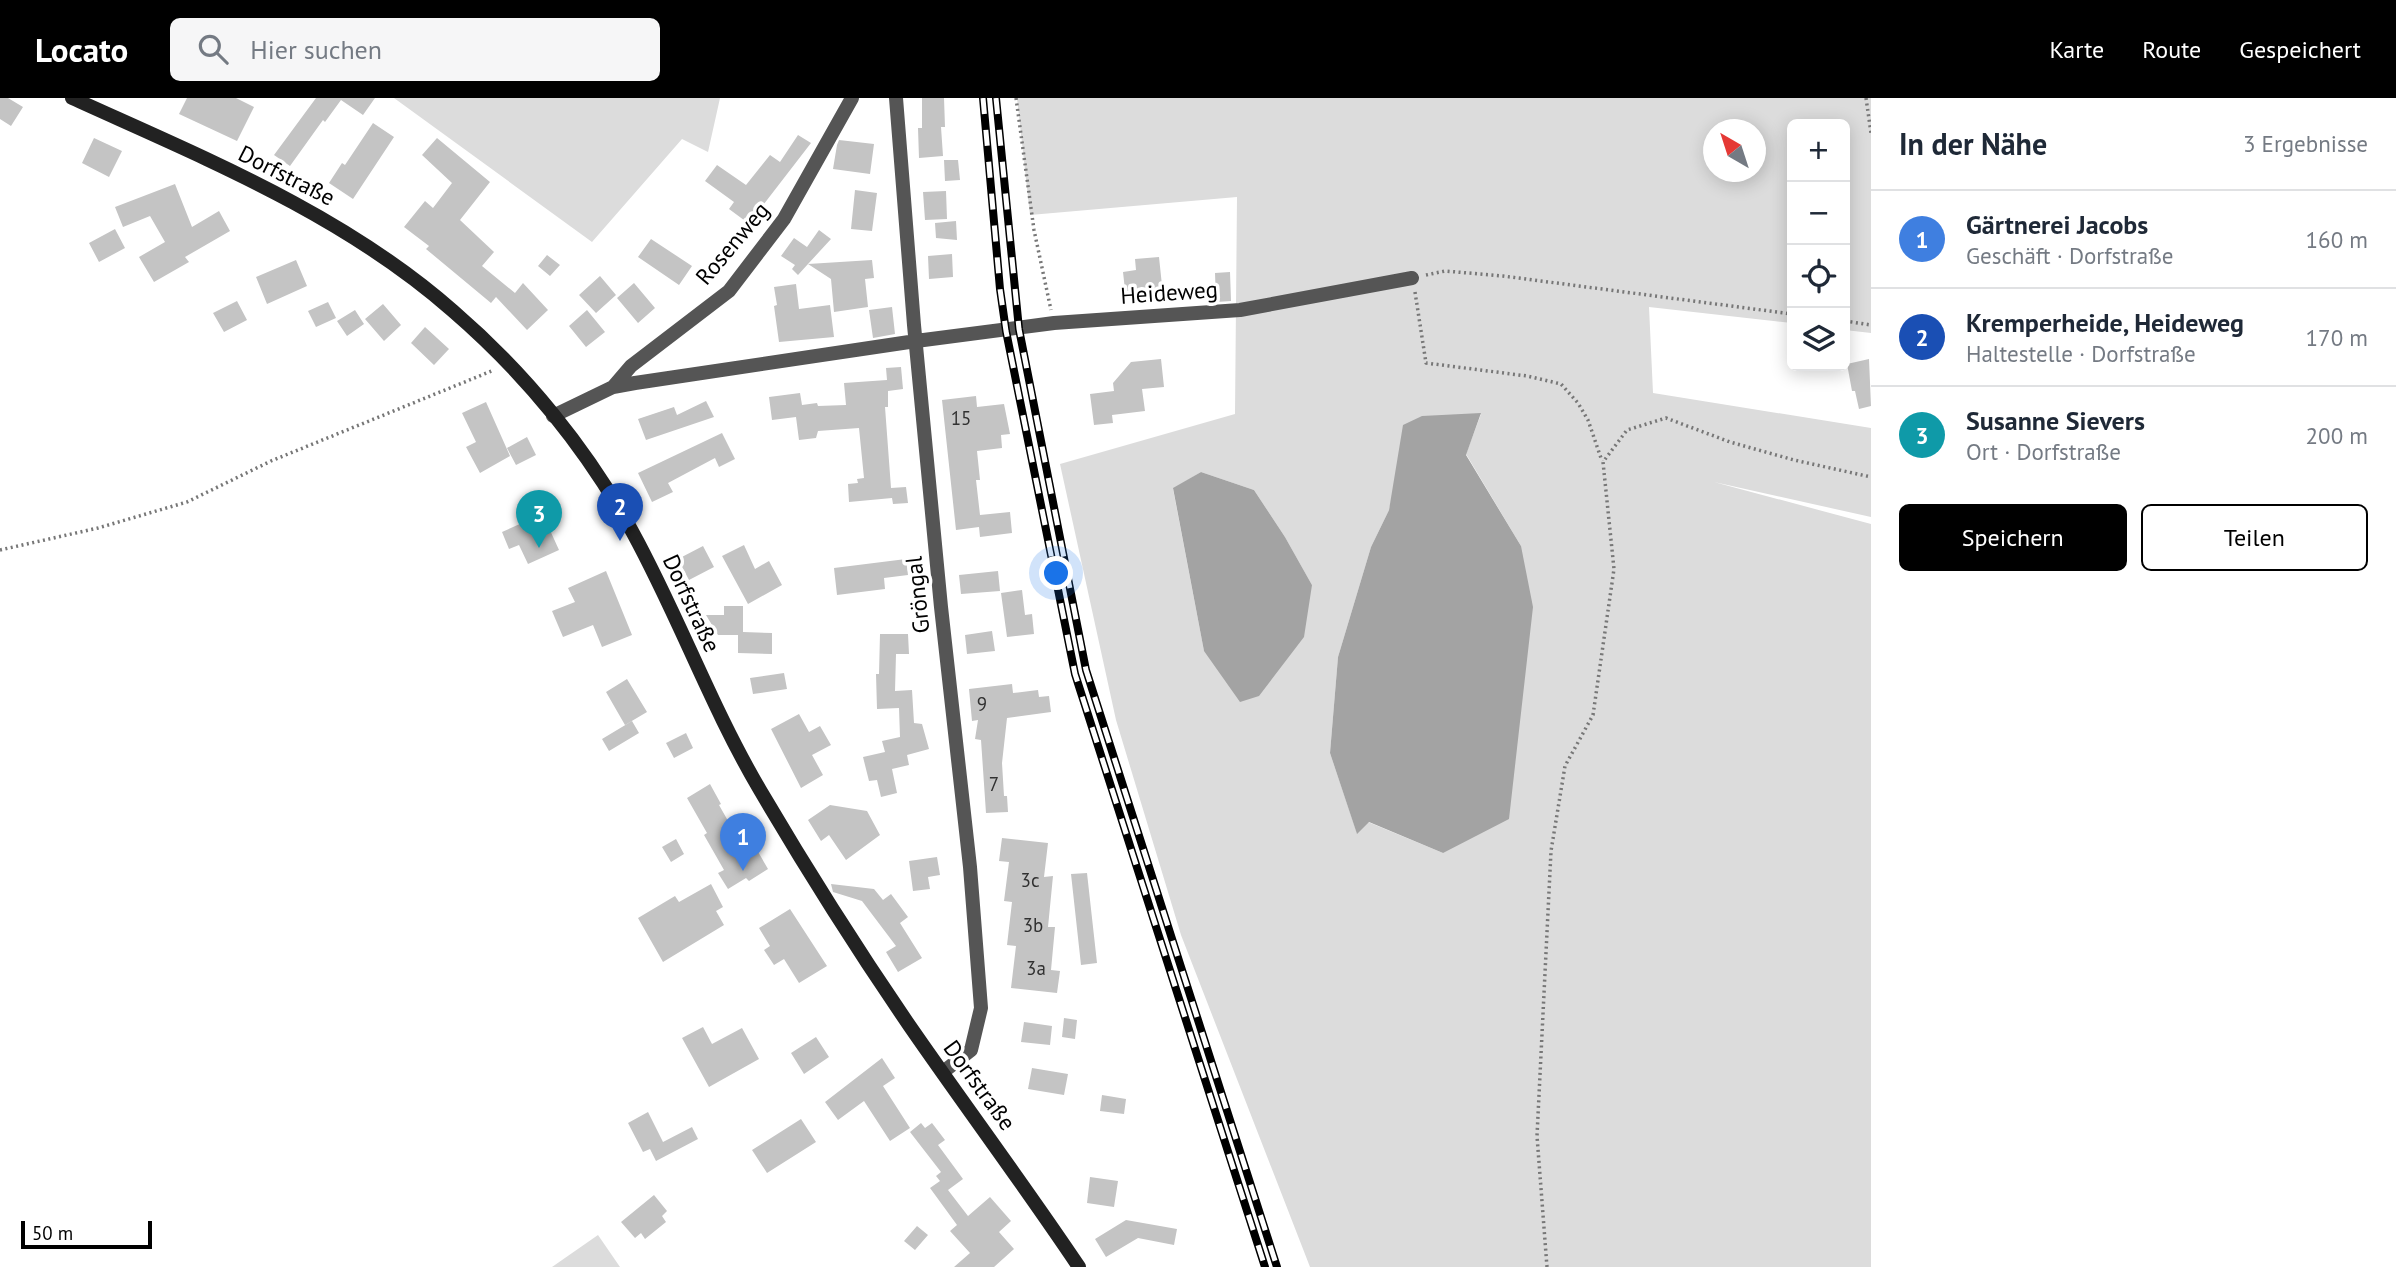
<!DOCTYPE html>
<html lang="de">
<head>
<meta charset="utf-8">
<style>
  :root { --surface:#fff; --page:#f6f6f7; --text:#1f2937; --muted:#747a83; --line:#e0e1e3; --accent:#000 }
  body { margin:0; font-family:"PT Sans",sans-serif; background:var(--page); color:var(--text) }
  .controls { position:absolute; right:21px; top:21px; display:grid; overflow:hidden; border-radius:10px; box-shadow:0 4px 18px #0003 }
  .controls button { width:63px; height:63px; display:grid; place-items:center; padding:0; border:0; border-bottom:2px solid var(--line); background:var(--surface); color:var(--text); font:35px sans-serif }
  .compass { position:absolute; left:1703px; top:21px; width:63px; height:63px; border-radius:50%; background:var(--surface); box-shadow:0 4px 18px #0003; rotate:321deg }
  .scale { position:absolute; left:21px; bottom:18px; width:131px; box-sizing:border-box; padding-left:7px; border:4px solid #000; border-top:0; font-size:19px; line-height:24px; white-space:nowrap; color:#000; -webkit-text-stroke:5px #fff; paint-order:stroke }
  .you { position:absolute; left:1057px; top:476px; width:24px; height:24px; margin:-18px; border:5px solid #fff; border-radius:50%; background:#1a73e8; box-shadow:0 0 0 10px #1a73e833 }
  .badge { display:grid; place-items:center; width:46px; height:46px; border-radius:50%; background:var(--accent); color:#fff; font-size:23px; font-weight:700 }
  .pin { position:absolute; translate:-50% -58px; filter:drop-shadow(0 2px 4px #0008) }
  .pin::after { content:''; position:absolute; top:37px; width:24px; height:21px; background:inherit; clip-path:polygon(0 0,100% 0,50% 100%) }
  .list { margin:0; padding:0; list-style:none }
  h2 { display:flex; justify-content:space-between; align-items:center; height:91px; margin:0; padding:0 28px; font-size:30px }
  h2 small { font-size:23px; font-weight:400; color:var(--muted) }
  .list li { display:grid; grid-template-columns:46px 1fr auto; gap:21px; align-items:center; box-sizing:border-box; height:98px; padding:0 28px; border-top:2px solid var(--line) }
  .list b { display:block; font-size:26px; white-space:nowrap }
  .list p { margin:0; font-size:23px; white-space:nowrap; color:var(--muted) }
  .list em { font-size:23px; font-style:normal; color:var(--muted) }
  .actions { display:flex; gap:14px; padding:21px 28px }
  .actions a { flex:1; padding:16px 0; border:2px solid var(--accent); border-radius:10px; text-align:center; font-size:24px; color:var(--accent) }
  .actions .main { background:var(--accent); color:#fff }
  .icon { flex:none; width:38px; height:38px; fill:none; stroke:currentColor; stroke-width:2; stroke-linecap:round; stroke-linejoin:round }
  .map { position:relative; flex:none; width:1871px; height:1169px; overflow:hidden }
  header { display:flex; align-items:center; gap:42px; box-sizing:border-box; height:98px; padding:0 35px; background:var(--accent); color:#fff }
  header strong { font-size:33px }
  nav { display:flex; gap:38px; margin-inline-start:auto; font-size:24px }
  .search { width:490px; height:63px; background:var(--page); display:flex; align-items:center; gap:18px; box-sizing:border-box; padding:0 24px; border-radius:10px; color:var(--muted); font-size:26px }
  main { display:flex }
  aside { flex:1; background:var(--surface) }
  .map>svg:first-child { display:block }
  .green { fill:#dcdcdc; fill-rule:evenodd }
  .water { fill:#a3a3a3 }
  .building { fill:#c4c4c4 }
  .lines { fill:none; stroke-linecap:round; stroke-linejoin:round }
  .path { stroke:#777; stroke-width:3.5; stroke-dasharray:2 3.5; stroke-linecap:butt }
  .street { stroke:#555; stroke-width:14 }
  .secondary { stroke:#222; stroke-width:14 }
  .rail-casing { stroke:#000; stroke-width:8 }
  .rail { stroke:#fff; stroke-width:5; stroke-dasharray:16; stroke-linecap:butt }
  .labels { text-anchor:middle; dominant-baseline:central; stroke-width:7; stroke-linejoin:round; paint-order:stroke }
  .number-label { font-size:19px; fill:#313131 }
  .street-label { font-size:23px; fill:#000; stroke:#fff }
</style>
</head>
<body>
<header>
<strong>Locato</strong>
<div class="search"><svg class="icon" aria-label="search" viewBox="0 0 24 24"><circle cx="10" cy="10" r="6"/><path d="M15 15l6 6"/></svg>Hier suchen</div>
<nav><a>Karte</a><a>Route</a><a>Gespeichert</a></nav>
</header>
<main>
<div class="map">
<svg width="1871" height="1169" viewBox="0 0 1871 1169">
  <rect width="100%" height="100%" fill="#fff"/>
  <path class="green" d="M394 0H720L708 54 682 41 592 144Z
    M1017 0H1871V235L1845 232V26H1792V225L1649 209 1653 295 1871 330V419L1714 384 1871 426V1169H1310L1181 837 1116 622 1060 366 1235 316 1237 99 1030 117ZM1714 32H1756V74H1714ZM1481 316 1466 356 1521 448 1443 755 1368 724 1357 735 1330 655 1338 559 1371 449 1389 412 1395 386ZM1201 374 1254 392 1285 439 1312 487 1204 553 1173 391Z
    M598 1137 620 1169H552Z"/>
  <path class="water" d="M1481 315 1466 357 1521 448 1533 509 1509 721 1443 755 1369 724 1357 736 1330 655 1338 559 1371 449 1389 412 1403 327 1422 318Z
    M1201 374 1254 392 1285 439 1312 487 1304 539 1259 598 1240 604 1204 553 1173 390Z"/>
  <path class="building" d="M0 0H8L23 9 11 28 0 21Z
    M187 0H236L254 9 237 43 179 16Z
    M316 0H375L363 17 341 2 325 24 323 22 290 68 274 57Z
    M922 0H944L945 29H941L943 58 919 60 918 30H922Z
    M373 25 394 39 353 101 329 85 342 65 345 67Z
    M798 37 811 45 760 111 763 113 752 128 729 111 734 104 705 83 717 67 746 87 770 57 780 64Z
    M94 40 122 53 109 79 82 65Z
    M437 40 490 84 460 122 494 154 482 168 515 195 523 185 548 212 527 232 496 199 491 205 426 151 429 148 404 129 425 103 433 110 452 85 422 57Z
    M839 42 874 46 870 76 833 71 837 47Z
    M944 62H958L960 82 945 83Z
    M175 86 192 129 219 113 230 133 185 159 189 164 154 184 139 159 165 144 150 118 123 129 115 109Z
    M855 92 877 95 872 133 851 131Z
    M946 93 947 121 925 122 923 94Z
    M956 123 957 142 936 140 935 125Z
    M115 131 125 150 99 164 89 145Z
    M819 132 831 141 808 166 872 162 874 180 865 181 868 209 834 214 831 181 808 166 798 177 792 171 795 167 781 158 794 140 807 149Z
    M651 141 692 168 679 187 638 159Z
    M952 156 953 179 929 181 928 158Z
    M547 157 560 167 550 178 538 168Z
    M1159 159 1163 197 1126 201 1123 174 1136 172 1135 161Z
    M296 162 307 188 267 206 256 179Z
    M1230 174 1231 203 1216 204 1215 175Z
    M600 178 616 197 596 215 579 197Z
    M634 185 655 210 638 225 617 200Z
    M796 186 799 211 830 207 834 239 779 244 774 208 777 207 774 189Z
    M237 203 247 222 224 234 213 215Z
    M328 204 336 220 316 229 308 213Z
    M383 206 401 227 384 243 365 221Z
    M892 209 895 236 873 240 869 212Z
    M355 212 364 226 347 238 337 223Z
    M587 212 605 234 586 249 569 228Z
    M425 229 449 251 434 267 411 245Z
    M1161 261 1164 289 1142 291 1145 313 1112 317 1113 325 1094 327 1090 296 1114 293 1113 285 1131 264Z
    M1869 261 1871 308 1859 311 1855 293H1852L1847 266Z
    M901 269 903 291 888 293V309H885L891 390 906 389 908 405 893 406 892 400 849 404 848 386 858 385 857 381 864 380 859 330 818 333 816 340 799 342 796 319 772 322 769 299 800 295 802 307 817 305 818 308 846 307 844 285 887 282 886 270Z
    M976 298 977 309 1004 306 1010 336 1001 337 1002 350 977 353 980 382H976L980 417 1010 414 1012 435 980 439 979 429 956 432 942 302Z
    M706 303 714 319 646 342 638 321 674 309 677 317Z
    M486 304 510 358 480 375 466 349 476 344 462 315Z
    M722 335 735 361 719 369 715 360 668 385 673 394 652 404 638 375Z
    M527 339 536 357 516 367 507 350Z
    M531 421 537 435 549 430 559 452 528 466 519 447 509 451 502 434Z
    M744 447 755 471 769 463 782 487 748 506 722 458Z
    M703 448 714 469 689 482 678 461Z
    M906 461 908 477 884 480 885 491 837 497 834 470Z
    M606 473 632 537 602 549 593 527 563 539 552 513 575 504 568 490Z
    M998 473 1000 493 961 496 959 477Z
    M1022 492 1025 517 1032 516 1034 536 1007 539 1001 495Z
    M724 508H743V534L772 535V556L738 555V537H718L706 517H724Z
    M992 533 995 553 967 556 965 537Z
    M880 536H908L909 556H896L895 593 912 592 914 625 922 626 929 651 907 657 909 667 892 671 897 695 881 699 877 682 869 683 863 659 885 654 882 643 900 639 899 610 877 611 876 576H879Z
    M784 575 787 591 753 596 750 580Z
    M627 581 647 614 625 627 606 594Z
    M1012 586 1013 595 1038 592 1039 599 1049 598 1051 614 1007 620 1002 665 1004 698H1007L1008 714 986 715 981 642 975 641 978 622 972 623 969 591Z
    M799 616 809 634 820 628 831 647 812 657 823 677 801 690 771 631Z
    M632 623 639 635 609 653 602 641Z
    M686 635 693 650 674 660 666 645Z
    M710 686 721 706 719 707 748 758 757 752 768 771 749 783 746 780 728 791 718 775 724 772 704 737 707 735 687 700Z
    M830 707 867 713 880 737 846 762 829 737 821 743 808 722Z
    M1002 740 1048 745 1044 779 1053 778 1048 829H1055L1051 872 1060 873 1057 895 1011 890 1016 848 1007 847 1012 804 1004 803 1009 764 999 763Z
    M676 741 684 756 671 764 662 749Z
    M937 759 940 777 928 779 930 791 913 793 909 763Z
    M1087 775 1097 865 1081 867 1071 776Z
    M711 786 723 809 716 813 724 827 663 864 638 820 675 798 679 804Z
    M831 786 874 791 883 802 891 796 908 819 900 825 922 860 898 874 886 854 896 848 862 803 833 794Z
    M790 811 827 868 799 885 784 861 774 867 764 852 770 848 759 830Z
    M1064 920 1077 922 1075 941 1062 939Z
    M1024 924 1052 928 1050 947 1021 944Z
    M703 929 712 946 742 930 759 961 709 989 682 940Z
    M816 939 829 959 804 976 791 955Z
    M882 960 895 980 883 988 910 1030 890 1043 864 1003 838 1022 825 1004Z
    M1032 970 1068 976 1064 997 1028 991Z
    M1102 997 1126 1001 1124 1016 1100 1013Z
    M648 1014 663 1044 692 1029 698 1041 656 1063 650 1051 643 1054 628 1025Z
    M801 1021 816 1044 767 1075 752 1052Z
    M921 1025 925 1030 932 1025 945 1042 938 1047 963 1081 948 1092 968 1118 990 1099 1011 1123 999 1134 1014 1151 994 1169H954L970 1155 950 1133 957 1127 930 1090 940 1083 936 1078 941 1074 910 1034Z
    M1090 1079 1118 1083 1114 1109 1087 1105Z
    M654 1097 667 1113 662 1118 666 1124 645 1141 641 1135 635 1140 621 1124Z
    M1126 1122 1177 1131 1174 1147 1138 1140 1106 1159 1095 1141Z
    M917 1128 928 1137 915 1152 904 1143Z"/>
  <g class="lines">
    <path class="path" d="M1016 0 1034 132 1051 212
      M1866 0 1871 35
      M1426 177 1445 173 1503 178 1792 216
      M1415 194 1426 265 1527 278 1561 286 1578 305 1588 322 1602 363
      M1845 223 1871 227
      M0 452 98 430 187 404 271 363 494 272
      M1547 1169 1537 1038 1551 753 1565 668 1593 617 1614 471 1603 364 1627 332 1666 320 1730 344 1794 362 1871 379"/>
    <path class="street" d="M896 0 914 227 941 509 970 769 981 910 971 952 943 974
      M613 289 631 268 729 193 784 121 852 0
      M553 318 613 289 635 285 916 243 1054 225 1240 212 1412 180"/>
    <path class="secondary" d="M72 0C204 60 343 116 453 213 525 275 588 352 633 435 679 519 711 609 760 692 807 772 857 851 909 927 965 1008 1024 1087 1079 1169"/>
    <defs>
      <path id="rail" d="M983 0 1000 191 1006 233 1075 576 1265 1169
        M996 0 1019 231 1086 572 1277 1169"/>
    </defs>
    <use href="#rail" class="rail-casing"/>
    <use href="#rail" class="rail"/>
  </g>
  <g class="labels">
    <g class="number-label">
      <text x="961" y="320">15</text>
      <text x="982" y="606">9</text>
      <text x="994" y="686">7</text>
      <text x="1030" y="782">3c</text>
      <text x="1033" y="827">3b</text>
      <text x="1036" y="870">3a</text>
    </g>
    <g class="street-label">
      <text transform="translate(287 77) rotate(27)">Dorfstraße</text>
      <text transform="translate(732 145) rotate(-50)">Rosenweg</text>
      <text transform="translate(1169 194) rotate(-4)">Heideweg</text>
      <text transform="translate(917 497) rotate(-96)">Gröngal</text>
      <text transform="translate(692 505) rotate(65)">Dorfstraße</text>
      <text transform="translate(980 987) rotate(54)">Dorfstraße</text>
    </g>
  </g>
</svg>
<div class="controls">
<button>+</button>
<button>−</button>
<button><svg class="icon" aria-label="locate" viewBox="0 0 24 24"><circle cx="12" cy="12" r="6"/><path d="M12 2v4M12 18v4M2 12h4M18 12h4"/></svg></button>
<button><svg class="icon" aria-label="layers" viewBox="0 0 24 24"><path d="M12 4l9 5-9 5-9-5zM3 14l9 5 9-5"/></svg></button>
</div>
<svg class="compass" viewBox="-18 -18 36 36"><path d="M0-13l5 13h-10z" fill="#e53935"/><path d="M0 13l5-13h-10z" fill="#747a83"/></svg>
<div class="scale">50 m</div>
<div class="you"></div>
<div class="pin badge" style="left:743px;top:773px;background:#3f7fe0">1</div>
<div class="pin badge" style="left:620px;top:443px;background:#1a4fb4">2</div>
<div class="pin badge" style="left:539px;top:450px;background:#0f9aa8">3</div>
</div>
<aside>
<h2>In der Nähe<small>3 Ergebnisse</small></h2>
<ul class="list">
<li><span class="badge" style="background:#3f7fe0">1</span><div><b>Gärtnerei Jacobs</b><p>Geschäft · Dorfstraße</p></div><em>160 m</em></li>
<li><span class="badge" style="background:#1a4fb4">2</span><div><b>Kremperheide, Heideweg</b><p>Haltestelle · Dorfstraße</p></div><em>170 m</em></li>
<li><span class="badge" style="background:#0f9aa8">3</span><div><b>Susanne Sievers</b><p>Ort · Dorfstraße</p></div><em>200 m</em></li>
</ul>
<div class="actions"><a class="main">Speichern</a><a>Teilen</a></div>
</aside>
</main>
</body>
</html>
